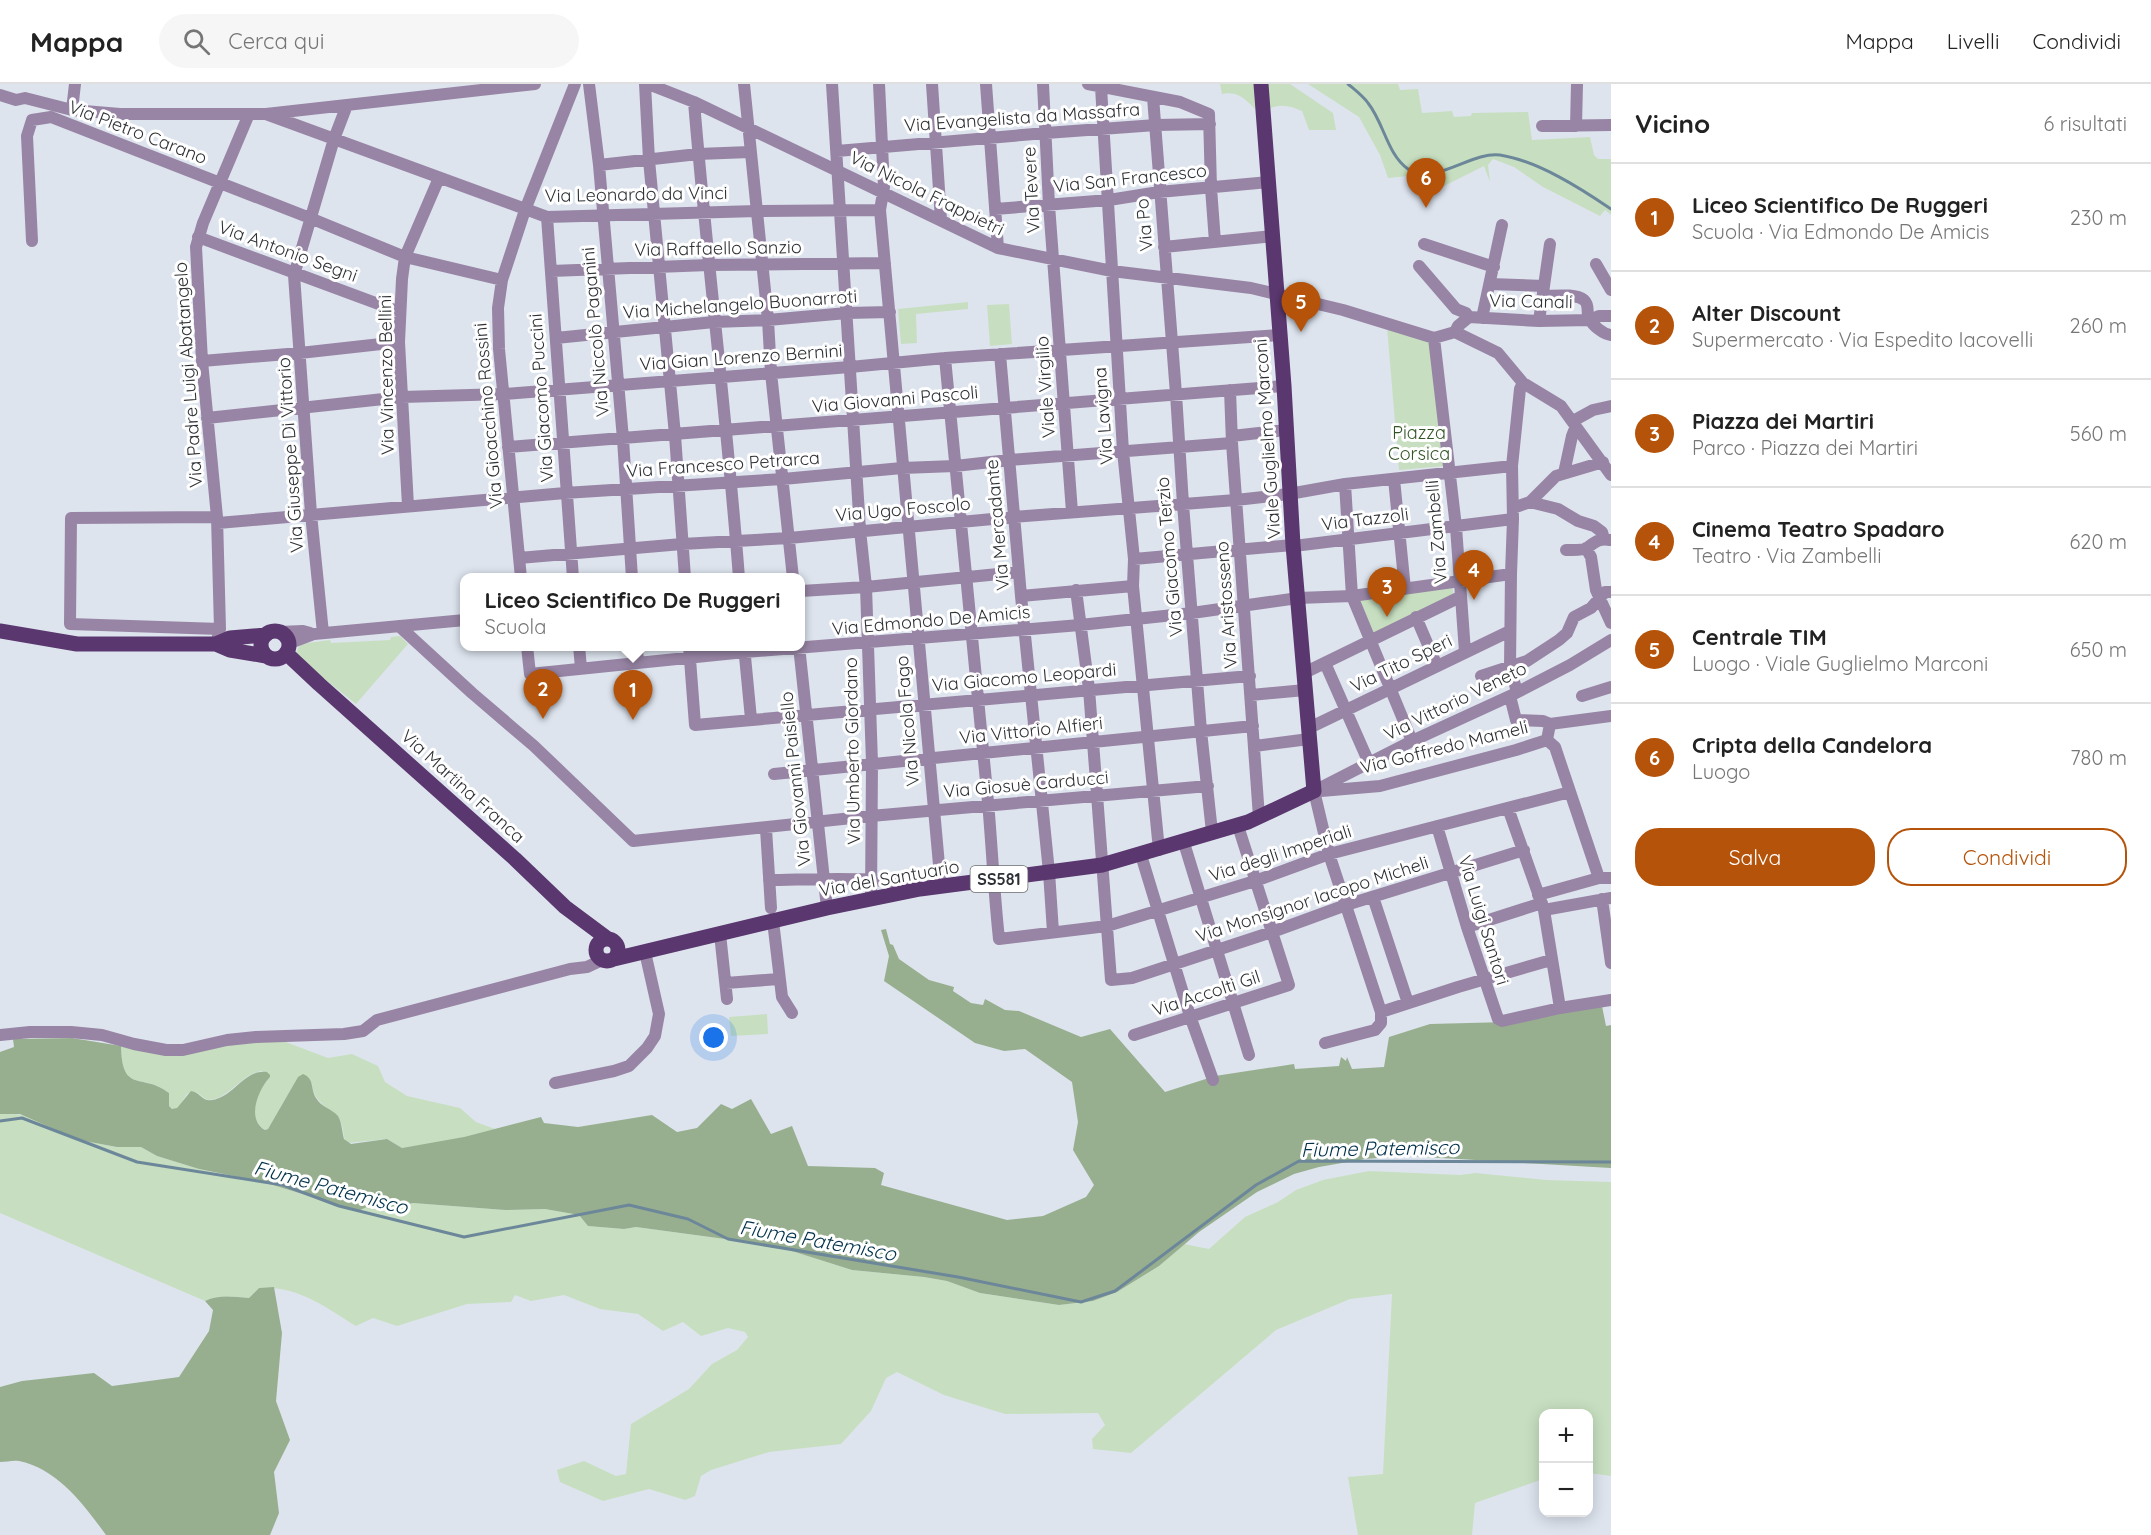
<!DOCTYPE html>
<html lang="it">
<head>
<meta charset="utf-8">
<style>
  :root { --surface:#fff; --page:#f6f6f6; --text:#222; --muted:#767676; --line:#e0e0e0; --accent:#b45309 }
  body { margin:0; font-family:Quicksand,sans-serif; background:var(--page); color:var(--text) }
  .controls { position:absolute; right:18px; bottom:18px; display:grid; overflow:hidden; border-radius:12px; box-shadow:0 3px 15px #0003 }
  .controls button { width:54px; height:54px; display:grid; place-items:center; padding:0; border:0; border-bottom:2px solid var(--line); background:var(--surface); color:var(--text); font:30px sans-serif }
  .you { position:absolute; left:714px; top:954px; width:21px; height:21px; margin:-15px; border:4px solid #fff; border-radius:50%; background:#1a73e8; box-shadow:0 0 0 9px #1a73e833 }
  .badge { display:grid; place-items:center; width:39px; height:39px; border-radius:50%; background:var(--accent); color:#fff; font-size:20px; font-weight:700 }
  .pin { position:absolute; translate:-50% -50px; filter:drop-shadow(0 2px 3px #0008) }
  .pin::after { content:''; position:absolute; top:32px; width:21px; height:18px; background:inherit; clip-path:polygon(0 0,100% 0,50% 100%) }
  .popup { position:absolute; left:460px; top:489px; width:345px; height:78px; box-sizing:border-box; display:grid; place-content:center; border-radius:12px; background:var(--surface); filter:drop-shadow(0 2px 4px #0005); font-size:20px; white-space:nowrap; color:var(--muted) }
  .popup b { font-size:22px; color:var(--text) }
  .popup::after { content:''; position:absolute; left:50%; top:100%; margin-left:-12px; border:12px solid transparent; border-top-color:var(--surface) }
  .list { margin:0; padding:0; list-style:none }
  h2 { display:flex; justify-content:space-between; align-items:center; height:78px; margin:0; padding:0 24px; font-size:26px }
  h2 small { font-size:20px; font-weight:400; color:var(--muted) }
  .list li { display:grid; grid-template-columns:39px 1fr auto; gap:18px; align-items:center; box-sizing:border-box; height:108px; padding:0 24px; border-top:2px solid var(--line) }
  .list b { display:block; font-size:22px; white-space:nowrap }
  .list p { margin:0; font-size:20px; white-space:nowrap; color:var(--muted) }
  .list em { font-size:20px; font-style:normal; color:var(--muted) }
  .actions { display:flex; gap:12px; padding:18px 24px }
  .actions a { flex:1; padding:14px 0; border:2px solid var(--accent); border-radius:24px; text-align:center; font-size:21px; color:var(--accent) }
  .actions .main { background:var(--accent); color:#fff }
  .icon { flex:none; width:33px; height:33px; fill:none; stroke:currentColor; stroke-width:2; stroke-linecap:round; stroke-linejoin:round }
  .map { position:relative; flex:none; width:1611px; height:1451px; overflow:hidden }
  header { display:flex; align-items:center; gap:36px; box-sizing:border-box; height:84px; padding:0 30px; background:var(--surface); border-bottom:2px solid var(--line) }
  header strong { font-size:28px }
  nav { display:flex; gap:33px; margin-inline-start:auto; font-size:21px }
  .search { width:420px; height:54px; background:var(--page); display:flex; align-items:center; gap:15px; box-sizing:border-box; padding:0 21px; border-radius:33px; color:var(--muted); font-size:22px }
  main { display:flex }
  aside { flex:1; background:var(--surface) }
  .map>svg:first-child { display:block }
  .green { fill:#c7dfc0 }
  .forest { fill:#97af8f }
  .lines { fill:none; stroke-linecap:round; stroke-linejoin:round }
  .stream { stroke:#6d879a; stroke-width:3 }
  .minor { stroke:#9885a5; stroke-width:12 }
  .major { stroke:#5a376e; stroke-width:15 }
  .labels { text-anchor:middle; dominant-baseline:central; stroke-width:6; stroke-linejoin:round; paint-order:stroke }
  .shield { fill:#fff; stroke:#6c6e71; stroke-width:1.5 }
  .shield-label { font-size:16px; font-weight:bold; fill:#2d3034 }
  .street-label { font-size:18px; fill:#2d3034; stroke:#fff }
  .park-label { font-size:18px; fill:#325526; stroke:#fff }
  .water-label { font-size:20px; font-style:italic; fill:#01304a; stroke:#fff }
</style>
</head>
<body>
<header>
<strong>Mappa</strong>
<div class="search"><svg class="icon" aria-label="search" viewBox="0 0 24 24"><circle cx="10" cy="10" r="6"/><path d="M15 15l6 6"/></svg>Cerca qui</div>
<nav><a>Mappa</a><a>Livelli</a><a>Condividi</a></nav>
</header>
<main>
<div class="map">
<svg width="1611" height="1451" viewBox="0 0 1611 1451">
  <rect width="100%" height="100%" fill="#dde4ee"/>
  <path class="green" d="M1220 0H1254L1255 25C1245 15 1238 7 1222 10Z
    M1268 0H1290L1333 29 1336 46H1309L1302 27C1292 22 1278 19 1269 25Z
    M1308 0H1398L1400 6 1418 5 1422 29 1452 27 1454 33 1471 32 1472 29 1528 28 1532 56 1590 53 1594 71 1598 75H1611V131L1605 126 1600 132 1543 103 1514 83 1493 75 1488 81 1490 98 1484 82 1444 102 1418 99 1408 92 1388 94 1380 71 1359 33Z
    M968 218V225L916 230 917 259 901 260 898 225Z
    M1009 220 1012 260 990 262 987 221Z
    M1387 243 1430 256 1445 382 1399 386Z
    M1452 502 1454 512 1372 550 1358 516Z
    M400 552 408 560 356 620 297 573 296 569 300 560 330 556 331 559 390 556 391 553Z
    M767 930 768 950 731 952 729 933Z
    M283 957 328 974 352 970 378 982 385 998 407 1012 460 1024 476 1038 495 1045 453 1056 402 1064 387 1055 348 1059C341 1053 345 1044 340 1037 330 1023 314 1020 312 1000L298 993 268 1045 265 1046C245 1034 258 1006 270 993L262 987C240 990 229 1016 207 1016L196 1008 187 1010 177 1025H172L169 1022V1009C142 988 122 1011 121 962L235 960Z
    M10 1029 28 1032 79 1056 117 1063H141L157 1072 199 1085 263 1098 357 1127 371 1121 396 1123 413 1119 505 1126 545 1125 579 1131 588 1142 624 1145 636 1143 776 1162 852 1186 924 1193 947 1197 980 1209 1059 1221 1093 1217 1117 1208 1159 1182 1184 1160 1209 1165 1245 1133 1278 1118 1296 1106 1323 1096 1369 1087 1460 1091 1475 1089 1546 1096 1611 1098V1392L1589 1389 1588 1330H1544L1543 1395 1475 1419 1472 1451H1358L1348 1393 1383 1390 1392 1210 1350 1215 1276 1246 1131 1369 1093 1365 1092 1355 1105 1341 1098 1329 1005 1330 944 1311 897 1288 886 1294 871 1327 841 1360 769 1368 711 1386 701 1392 695 1412 685 1416 649 1405 603 1417 560 1398 557 1386 584 1377 616 1392 626 1390 631 1340 689 1305 712 1280 737 1266 748 1253 745 1248 728 1244 701 1252 683 1238 663 1247 638 1230 600 1225 564 1211 531 1217 515 1211 511 1218 467 1220 397 1242 373 1234 356 1242C325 1223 297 1201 259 1204L249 1214C234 1213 219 1210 205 1217L0 1129V1030Z"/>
  <path class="forest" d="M886 845 890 860 893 861 899 875 929 896 954 903 953 907 971 919 983 921 985 915 1005 926 1019 927 1081 953 1110 945 1165 1008 1215 992 1294 980 1295 985 1339 982 1341 973 1346 977 1347 973 1352 985 1384 983 1389 953 1430 940 1507 938 1602 922 1606 942 1611 941V1084L1407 1072 1365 1075 1319 1083 1294 1090 1257 1108 1199 1148 1159 1182 1117 1208 1093 1217 1059 1221 980 1209 947 1197 924 1193 852 1186 776 1162 636 1143 624 1145 588 1142 579 1131 545 1125 505 1126 413 1119 396 1123 371 1121 358 1127 263 1098 199 1085 157 1072 141 1063H117L79 1056 20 1030H0V968L14 963 13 955 72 954 121 962C122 1011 142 988 169 1009V1022L172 1025 177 1024 191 1007C200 1008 202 1018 212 1016 234 1013 244 985 267 988L270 991V993C258 1006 246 1035 265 1046L268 1045 298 993 303 990C315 995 310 1004 316 1014 321 1023 332 1025 338 1032 342 1039 342 1048 344 1055L351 1060 387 1055 402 1064 464 1053 541 1033 544 1039 578 1043 652 1031 677 1048 697 1044 721 1020 732 1025 751 1015 771 1050 792 1042 808 1082 875 1084 884 1089 881 1101 1007 1136 1043 1132 1086 1113 1094 1101 1073 1066 1078 1038 1072 998 1025 965 1004 967 975 959 884 897 889 872 881 846Z
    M274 1203 282 1249 276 1317 290 1356 274 1388 279 1429 270 1451H106C84 1421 58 1385 19 1377 13 1376 6 1378 0 1378V1303L22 1297 94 1289 112 1302 179 1293 209 1247 213 1226 205 1217C219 1210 234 1213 249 1214L259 1204Z"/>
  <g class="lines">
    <path class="stream" d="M1348 0C1355 6 1363 12 1368 19 1384 39 1387 70 1408 85 1434 103 1471 67 1500 71 1538 77 1580 104 1611 125
      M0 1037 22 1034 137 1078 283 1101 339 1122 464 1153 629 1121 688 1135 728 1155 958 1193 1081 1218 1115 1207 1256 1101 1299 1077 1611 1078"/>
    <path class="minor" d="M589 0 599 81 623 355 632 494
      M645 0 649 76 675 351 685 494
      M648 0 694 18 998 164 1112 187 1251 204 1343 226 1434 254 1455 248
      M744 0 768 236 771 289 793 494
      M832 0 860 446 866 503 872 679 871 816
      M879 0 884 103 880 126 941 803
      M932 0 941 136
      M986 0 998 164
      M1043 0 1049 121 1072 428
      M1088 0 1180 18 1209 30 1211 104 1215 158
      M1101 3 1123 367 1134 475 1133 502 1159 766
      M0 11 16 16 25 14 72 26 120 30H266L535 0
      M1153 13 1176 310 1183 420 1201 647 1212 748
      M694 18C707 176 727 335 739 494
      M72 26 75 0
      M266 30 547 133 757 127 880 126
      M1542 42 1611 41
      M1576 42 1577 0
      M837 67 1046 49 1156 41 1210 40
      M599 81 698 70 750 68
      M995 125 1109 116 1159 108 1269 98
      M547 133 573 494
      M198 153 400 228
      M32 157 27 52 32 36 51 33 310 134 405 173 502 196
      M1424 160 1494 183
      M1164 163 1273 152
      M1596 180 1611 206
      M1419 182 1456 225 1466 229 1469 233
      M551 187 709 181 885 179
      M1490 200 1544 202
      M1543 212C1554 212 1575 209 1584 216 1590 221 1586 229 1589 234 1593 242 1603 250 1611 251
      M1482 234 1502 141
      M1539 237 1550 160
      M1455 248 1498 269 1523 299 1561 322 1611 391
      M1455 248 1458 242 1469 233 1539 237 1590 236 1599 232H1611
      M556 254 714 238 768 236 847 229 890 228
      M1434 254 1456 443 1465 568
      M1000 270 1021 512 1049 788 1053 848
      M945 274C958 422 973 570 988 718 992 764 994 809 999 855L1107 842 1255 797 1329 770 1570 708
      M202 277 300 269 399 258
      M1230 306 1232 359 1259 733
      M207 334 402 313 504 310 850 283 945 274 1279 251
      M1573 337 1593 326 1611 322
      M1232 352 1286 346
      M508 363 1284 302
      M1564 389 1572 352 1576 342
      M1394 395 1405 505
      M1345 400 1352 512 1412 657
      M1530 418 1558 425 1578 437 1594 442 1602 448 1604 455
      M408 422 399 258 402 195 405 173 439 94
      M1513 424 1530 418 1556 392 1603 378
      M217 433 71 434 70 540 220 545
      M218 439 565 409 783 395 902 384 955 382 1009 376 1232 359
      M1586 464 1591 473 1596 506 1611 539
      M1566 466C1572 466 1581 467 1587 464 1595 458 1599 454 1610 456
      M519 474 682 460 789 454 1014 433 1236 416 1289 410 1345 400 1512 382
      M1134 475 1293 461 1294 462 1513 435
      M521 494 499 265 498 224 502 196 525 126 575 0
      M1076 506 1089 605 1111 896 1132 894 1272 848 1346 821 1524 766
      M801 507 866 503 1019 488
      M1021 512 1133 502
      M1416 533 1437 582
      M399 542 472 609 534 662 633 757 871 732 1208 702
      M279 548 303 547 310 549
      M323 549 311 430 294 191 334 55 347 21
      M216 560 220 545 217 433 202 277 196 163 203 139 249 30
      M527 562 530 590 745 568 1080 541 1192 529 1298 514 1352 512 1511 490
      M579 562 581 584
      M637 562 638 579
      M689 562 695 641 1250 592
      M744 562 751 635
      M799 562 827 824
      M288 564 293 558 314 550 465 536
      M1325 579 1369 679
      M1304 589 1460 513
      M1481 592 1527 577 1559 556 1567 549 1574 533 1591 524 1605 508H1611
      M1517 608 1510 583 1511 490 1513 435 1512 382 1520 305 1523 299
      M1251 611 1305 606
      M1510 612 1516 636 1543 637 1550 640 1611 632
      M1582 612 1611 603
      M1550 640 1547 656 1555 663 1599 794
      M1309 644 1510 547
      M1255 662 1309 655
      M774 690 1253 642
      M1314 707 1412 657 1510 612 1570 581 1611 556
      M1314 707 1329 770 1381 928V939L1375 946 1325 959
      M1321 707 1380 702 1516 666 1547 656
      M1508 724 1544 826 1560 924
      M1437 742 1467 843 1498 935 1502 937 1560 924 1611 916
      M766 745 771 824
      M1184 759 1249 971
      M1141 771 1190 932 1213 996
      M769 796C808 796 886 790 920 805
      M1538 811 1599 794H1611
      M1373 813 1408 919
      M1602 815 1611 879
      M1544 826 1611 814
      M773 837 782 913 792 929
      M1467 843 1542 819
      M720 850 727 915
      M726 899 779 895
      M1381 928 1458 903 1551 876
      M0 951 30 948H71L102 951 134 960 166 966H183L227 956 256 953 344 950 363 947 377 936 570 885 587 883 602 876
      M1134 951 1289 901 1238 742
      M555 999 614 987 629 982 647 964 655 952 659 930 645 868"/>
    <path class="major" d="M0 547 77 560H216L230 566 266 572
      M261 561a14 14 0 1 1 28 0a14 14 0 1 1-28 0Z
      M216 560 230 554 266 551
      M286 569 319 600 515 775 565 823 608 855
      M596 866a11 11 0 1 1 22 0a11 11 0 1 1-22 0Z
      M614 875 827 824 920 805 1102 781 1248 738 1314 707 1293 461 1284 302 1261 0"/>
  </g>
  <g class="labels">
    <rect class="shield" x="970.5" y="782" width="57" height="26" rx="4.5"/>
    <g class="shield-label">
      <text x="999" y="795">SS581</text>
    </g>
    <g class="street-label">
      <text transform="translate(1022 33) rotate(-4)">Via Evangelista da Massafra</text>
      <text transform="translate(138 48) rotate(21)">Via Pietro Carano</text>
      <text transform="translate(1130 94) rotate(-6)">Via San Francesco</text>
      <text transform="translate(1031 106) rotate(-93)">Via Tevere</text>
      <text transform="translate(927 109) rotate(26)">Via Nicola Frappietri</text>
      <text transform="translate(636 110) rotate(-1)">Via Leonardo da Vinci</text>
      <text transform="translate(1144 141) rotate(-95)">Via Po</text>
      <text transform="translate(718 164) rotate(-1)">Via Raffaello Sanzio</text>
      <text transform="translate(288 167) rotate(20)">Via Antonio Segni</text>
      <text transform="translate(1531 217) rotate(1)">Via Canali</text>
      <text transform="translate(740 220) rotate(-4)">Via Michelangelo Buonarroti</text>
      <text transform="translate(595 248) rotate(-95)">Via Niccolò Paganini</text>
      <text transform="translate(741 273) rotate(-4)">Via Gian Lorenzo Bernini</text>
      <text transform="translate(188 291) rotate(-94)">Via Padre Luigi Abatangelo</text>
      <text transform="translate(386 291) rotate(-91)">Via Vincenzo Bellini</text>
      <text transform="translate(1045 303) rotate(-94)">Viale Virgilio</text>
      <text transform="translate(541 314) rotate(-94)">Via Giacomo Puccini</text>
      <text transform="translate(895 315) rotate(-5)">Via Giovanni Pascoli</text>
      <text transform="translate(488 332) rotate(-95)">Via Gioacchino Rossini</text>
      <text transform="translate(1103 332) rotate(-94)">Via Lavigna</text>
      <text transform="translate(1267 355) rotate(-94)">Viale Guglielmo Marconi</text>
      <text transform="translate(290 371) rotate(-94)">Via Giuseppe Di Vittorio</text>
      <text transform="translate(723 380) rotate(-4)">Via Francesco Petrarca</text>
      <text transform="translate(903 425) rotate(-5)">Via Ugo Foscolo</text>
      <text transform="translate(1365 435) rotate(-7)">Via Tazzoli</text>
      <text transform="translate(997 441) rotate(-95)">Via Mercadante</text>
      <text transform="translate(1436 448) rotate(-95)">Via Zambelli</text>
      <text transform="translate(1169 473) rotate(-95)">Via Giacomo Terzio</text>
      <text transform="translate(1226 521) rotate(-94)">Via Aristosseno</text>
      <text transform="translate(931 536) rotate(-5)">Via Edmondo De Amicis</text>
      <text transform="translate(1401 579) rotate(-26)">Via Tito Speri</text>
      <text transform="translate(1024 593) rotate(-5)">Via Giacomo Leopardi</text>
      <text transform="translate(1455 617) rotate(-26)">Via Vittorio Veneto</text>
      <text transform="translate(907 637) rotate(-95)">Via Nicola Fago</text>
      <text transform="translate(1031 646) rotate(-6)">Via Vittorio Alfieri</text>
      <text transform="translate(1444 663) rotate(-14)">Via Goffredo Mameli</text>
      <text transform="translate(852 667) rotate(-91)">Via Umberto Giordano</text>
      <text transform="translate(795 695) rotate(-96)">Via Giovanni Paisiello</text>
      <text transform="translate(1026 700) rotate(-5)">Via Giosuè Carducci</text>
      <text transform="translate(463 702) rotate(42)">Via Martina Franca</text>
      <text transform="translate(1280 769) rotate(-18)">Via degli Imperiali</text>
      <text transform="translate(889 794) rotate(-10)">Via del Santuario</text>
      <text transform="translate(1312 815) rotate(-18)">Via Monsignor Iacopo Micheli</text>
      <text transform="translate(1484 836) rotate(73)">Via Luigi Santori</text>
      <text transform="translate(1206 909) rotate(-18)">Via Accolti Gil</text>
    </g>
    <g class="park-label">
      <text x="1419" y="348">Piazza<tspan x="1419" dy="21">Corsica</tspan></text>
    </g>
    <g class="water-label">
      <text transform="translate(1380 1064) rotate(-1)">Fiume Patemisco</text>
      <text transform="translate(331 1103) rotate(15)">Fiume Patemisco</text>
      <text transform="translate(818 1156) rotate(10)">Fiume Patemisco</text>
    </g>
  </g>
</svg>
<div class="controls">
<button>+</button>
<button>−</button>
</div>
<div class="you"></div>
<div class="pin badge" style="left:633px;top:636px">1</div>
<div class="popup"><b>Liceo Scientifico De Ruggeri</b>Scuola</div>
<div class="pin badge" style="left:543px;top:635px">2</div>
<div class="pin badge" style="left:1387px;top:533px">3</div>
<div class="pin badge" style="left:1474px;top:516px">4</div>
<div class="pin badge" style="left:1301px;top:248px">5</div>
<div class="pin badge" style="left:1426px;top:124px">6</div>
</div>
<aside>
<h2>Vicino<small>6 risultati</small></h2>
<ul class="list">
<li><span class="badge">1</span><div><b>Liceo Scientifico De Ruggeri</b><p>Scuola · Via Edmondo De Amicis</p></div><em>230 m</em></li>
<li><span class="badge">2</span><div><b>Alter Discount</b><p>Supermercato · Via Espedito Iacovelli</p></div><em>260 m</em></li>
<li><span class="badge">3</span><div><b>Piazza dei Martiri</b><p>Parco · Piazza dei Martiri</p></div><em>560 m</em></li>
<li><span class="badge">4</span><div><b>Cinema Teatro Spadaro</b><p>Teatro · Via Zambelli</p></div><em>620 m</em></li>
<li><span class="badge">5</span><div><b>Centrale TIM</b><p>Luogo · Viale Guglielmo Marconi</p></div><em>650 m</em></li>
<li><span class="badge">6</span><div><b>Cripta della Candelora</b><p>Luogo</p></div><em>780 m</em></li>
</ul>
<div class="actions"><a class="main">Salva</a><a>Condividi</a></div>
</aside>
</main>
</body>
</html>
